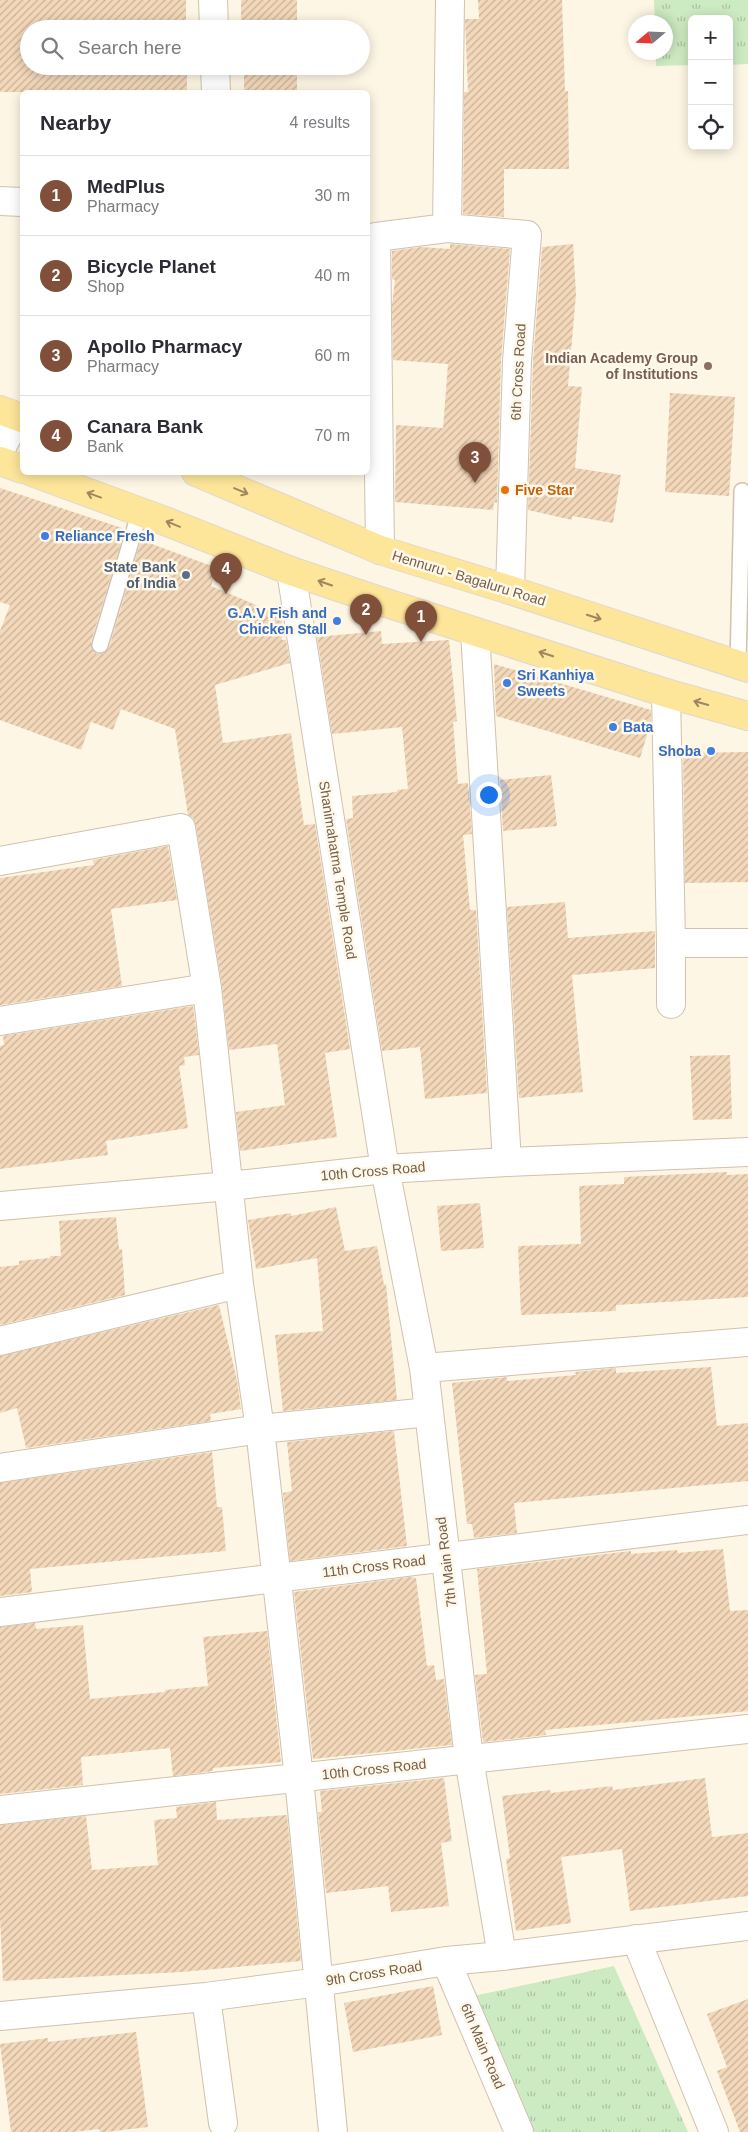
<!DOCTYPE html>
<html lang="en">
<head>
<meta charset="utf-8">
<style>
  :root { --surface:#fff; --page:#f7f7f7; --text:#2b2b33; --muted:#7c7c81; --line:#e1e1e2; --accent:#81503b }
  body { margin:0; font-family:Arial,sans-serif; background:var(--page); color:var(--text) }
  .controls { position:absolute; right:15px; top:15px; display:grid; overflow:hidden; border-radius:8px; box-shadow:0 2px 12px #0003 }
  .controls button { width:45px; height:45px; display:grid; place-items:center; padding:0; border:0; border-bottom:1px solid var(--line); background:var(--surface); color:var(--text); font:25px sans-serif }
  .compass { position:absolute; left:628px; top:15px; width:45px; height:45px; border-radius:50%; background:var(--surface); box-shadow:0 2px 12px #0003; rotate:251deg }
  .you { position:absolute; left:488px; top:794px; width:18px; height:18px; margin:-12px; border:4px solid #fff; border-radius:50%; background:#1a73e8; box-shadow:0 0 0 8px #1a73e833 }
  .badge { display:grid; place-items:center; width:32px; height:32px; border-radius:50%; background:var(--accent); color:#fff; font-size:16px; font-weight:700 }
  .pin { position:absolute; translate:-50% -41px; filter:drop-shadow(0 1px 2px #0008) }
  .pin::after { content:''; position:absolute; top:26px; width:18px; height:15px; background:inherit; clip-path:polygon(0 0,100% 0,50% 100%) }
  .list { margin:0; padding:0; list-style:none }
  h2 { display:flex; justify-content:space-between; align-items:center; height:65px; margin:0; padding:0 20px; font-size:21px }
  h2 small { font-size:16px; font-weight:400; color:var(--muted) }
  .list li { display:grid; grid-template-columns:32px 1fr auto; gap:15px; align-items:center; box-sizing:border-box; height:80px; padding:0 20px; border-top:1px solid var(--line) }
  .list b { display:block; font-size:19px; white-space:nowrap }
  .list p { margin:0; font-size:16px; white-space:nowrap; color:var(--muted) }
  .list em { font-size:16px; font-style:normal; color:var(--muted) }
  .icon { flex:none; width:28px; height:28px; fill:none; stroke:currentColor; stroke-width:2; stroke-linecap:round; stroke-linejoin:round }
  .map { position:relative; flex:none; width:748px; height:2132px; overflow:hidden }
  .search { position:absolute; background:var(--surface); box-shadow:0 2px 12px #0003; left:20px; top:20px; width:350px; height:55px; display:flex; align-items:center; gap:12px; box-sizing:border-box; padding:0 18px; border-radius:28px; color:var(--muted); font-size:19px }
  .panel { position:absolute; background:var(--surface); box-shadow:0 2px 12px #0003; left:20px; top:90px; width:350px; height:385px; border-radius:8px }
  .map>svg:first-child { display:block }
  .grass { fill:url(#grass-tufts) }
  .building { fill:url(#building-hatch) }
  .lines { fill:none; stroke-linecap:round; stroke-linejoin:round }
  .lane-casing { stroke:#d1c1ad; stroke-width:18 }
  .street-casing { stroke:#d1c1ad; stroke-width:30 }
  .secondary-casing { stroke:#d2c0a7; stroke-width:30 }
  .primary-casing { stroke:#ded8d3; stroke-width:30 }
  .lane { stroke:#fff; stroke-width:15 }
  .street { stroke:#fff; stroke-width:28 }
  .secondary { stroke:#fff; stroke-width:28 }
  .primary { stroke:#fde59a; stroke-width:28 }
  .oneway { stroke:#9e8661 }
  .education-dot { fill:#8d6e63; stroke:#fff9eb; stroke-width:2 }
  .food-dot { fill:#e8710a; stroke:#fff9eb; stroke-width:2 }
  .shop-dot { fill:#3f7fe0; stroke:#fff9eb; stroke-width:2 }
  .service-dot { fill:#5c6f8a; stroke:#fff9eb; stroke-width:2 }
  .labels { text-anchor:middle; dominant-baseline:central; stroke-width:5; stroke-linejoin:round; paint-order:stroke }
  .education-label { font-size:14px; font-weight:bold; fill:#785e54; stroke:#fff9eb; text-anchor:end }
  .street-label { font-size:14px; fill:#765e49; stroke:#fff9eb }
  .food-label { font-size:14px; font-weight:bold; fill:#c56008; stroke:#fff9eb; text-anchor:start }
  .shop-label { font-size:14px; font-weight:bold; fill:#366cbe; stroke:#fff9eb; text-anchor:start }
  .service-label { font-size:14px; font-weight:bold; fill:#4e5e75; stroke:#fff9eb; text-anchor:end }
</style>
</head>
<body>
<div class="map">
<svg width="748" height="2132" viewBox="0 0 748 2132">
  <defs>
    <pattern id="grass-tufts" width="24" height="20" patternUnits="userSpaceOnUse" patternTransform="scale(1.25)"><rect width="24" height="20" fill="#cdebc2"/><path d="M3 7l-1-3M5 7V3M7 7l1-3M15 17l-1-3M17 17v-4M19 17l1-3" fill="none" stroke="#abc2a0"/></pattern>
    <pattern id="building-hatch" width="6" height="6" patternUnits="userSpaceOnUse" patternTransform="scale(1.25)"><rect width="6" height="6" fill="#f3d8ba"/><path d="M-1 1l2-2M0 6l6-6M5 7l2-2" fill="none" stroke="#c9b299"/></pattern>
  </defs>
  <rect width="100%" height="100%" fill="#fdf6e4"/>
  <path class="grass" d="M654 0H748V64L729 65V19H692V65L656 66V53L666 52V22H655Z
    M614 1966 688 2132H529L473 1996Z"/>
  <path class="building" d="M0 0H186V29H29V66H187V92H0Z
    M241 0H297V29H241Z
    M478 0H562L565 91H568L569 169H504V217L463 214 464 92H468L465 19H479Z
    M244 66H297V92H244Z
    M450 244 510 249 501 360 497 503 494 502 493 510 395 502 396 425 443 428 448 364 393 360 392 305 395 280 392 279V251L421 247 450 249Z
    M573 244 576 294 568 386 582 387 575 468 621 475 613 523 572 516V520L528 510 533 362 542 247Z
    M670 393 735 397 729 496 665 492Z
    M0 488 122 528 120 532 124 533 91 642V648L97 654H103L109 648 141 540 217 568 211 586 282 616V640H286L290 663 215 685 223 743 291 733 304 825 315 824 350 1049 325 1053 337 1137 240 1151 236 1112 285 1105 277 1044 229 1050 222 986 196 826 193 818 188 815 175 729 121 709 113 730 91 722 81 750 0 720V631L10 605 0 602Z
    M381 631 382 644 449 640 457 721 453 722 458 784 468 783 472 834 463 835 470 910H476L487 1093 425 1099 420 1047 382 1051 346 819 353 818 352 796 397 792V790L408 789 402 727 332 734 317 637Z
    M494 664 651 710V722L640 758 496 716Z
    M748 752V882L685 883 683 753Z
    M551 775 557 826 503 831 500 780Z
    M168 846 177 900 111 909 122 986 0 1005V878L94 865 93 860Z
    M565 902 568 938 655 931V968L572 975 583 1092 519 1098 507 907Z
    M193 1006 199 1055 184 1057 185 1065 179 1066 188 1128 106 1141 108 1155 0 1169V1046L4 1045 3 1036Z
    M730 1055 732 1119 693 1120 690 1056Z
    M727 1172V1175L748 1174V1297L616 1305V1311L521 1315 518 1246 581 1244 579 1186 624 1184V1177Z
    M480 1203 484 1248 441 1251 437 1206Z
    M336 1207 345 1251 377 1246 384 1285 386 1284 397 1400 283 1411 275 1335 323 1331 317 1258 256 1269 248 1220 291 1213V1216Z
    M116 1217 119 1249H122L125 1295 0 1325V1267L19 1265V1261L50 1258V1256H61L59 1221Z
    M219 1305 237 1380 241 1409 210 1414 211 1421 26 1448 17 1408 0 1413V1356Z
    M711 1367 717 1426 748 1423V1481L514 1503 517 1533 474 1538 472 1524H467L452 1383 507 1377V1381L576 1375 575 1372 616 1368V1373Z
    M394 1431 407 1546 290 1561 283 1493 292 1491 287 1442Z
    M212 1452 217 1507H222L226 1551 30 1569 32 1592 0 1596V1483Z
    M723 1549 730 1611 748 1610V1711L545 1730 546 1735 483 1742 475 1675 487 1674 477 1569 631 1551V1554L677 1550 678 1553Z
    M410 1577 416 1578 427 1666 434 1665 436 1680 444 1679 452 1745 313 1759 294 1592Z
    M35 1623 36 1629 83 1625 90 1699 165 1692V1690L208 1686 203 1637 267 1631 281 1762 213 1768V1771L173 1776 170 1748 81 1757 83 1785 0 1794V1627Z
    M444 1778 452 1841 441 1843 449 1906 391 1912 388 1886 326 1893 318 1812H322L320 1791Z
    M705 1778 712 1837 748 1833V1896L630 1911 622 1849 561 1857 571 1923 516 1931 506 1859 510 1858 502 1796 550 1790 551 1793 612 1786 613 1790Z
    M216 1802 217 1820 287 1815 301 1961 182 1972 3 1981 0 1917V1825L86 1816 92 1870 158 1865 154 1820 177 1818 176 1807Z
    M433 1986 442 2035 353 2052 344 2003Z
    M748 1999V2132H740L717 2071 727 2067 707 2014Z
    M136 2032 148 2127 105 2132H100L99 2129 73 2132H11L0 2044 48 2038V2042Z"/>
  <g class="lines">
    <defs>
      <path id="lane" d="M100 645 140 511
        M738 665 742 491"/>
      <path id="street" d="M213 0 214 29
        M215 66 216 92
        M0 201 22 202
        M447 228 450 0
        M380 550 376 237 447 228 527 235 517 361 510 590
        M291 571 385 1169 424 1368 469 1759 502 1956
        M475 632 507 1162
        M666 693 671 943H748
        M0 861 181 828 207 988 239 1284 260 1429 299 1778 333 2132
        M671 1004V943
        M0 1021 207 988
        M0 1206 229 1186 385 1169 507 1162 748 1152
        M0 1341 239 1284
        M424 1368 748 1342
        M0 1468 260 1429 429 1412
        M0 1612 748 1520
        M0 1810 748 1729
        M636 1939 714 2132
        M446 1961 519 2132
        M206 1997 223 2123
        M0 2016 206 1997 319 1982 446 1961 502 1956 748 1926"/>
      <path id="secondary" d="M0 450 18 417"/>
      <path id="primary" d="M0 410 22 418
        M0 461 22 469
        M32 472 165 521 291 571 371 598 666 693 748 716
        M196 472 380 550 510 590 748 668"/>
    </defs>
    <use href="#lane" class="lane-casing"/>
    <use href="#street" class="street-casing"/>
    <use href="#secondary" class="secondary-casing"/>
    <use href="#primary" class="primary-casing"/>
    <use href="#lane" class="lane"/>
    <use href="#street" class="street"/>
    <use href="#secondary" class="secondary"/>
    <use href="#primary" class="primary"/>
  </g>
  <defs><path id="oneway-shaft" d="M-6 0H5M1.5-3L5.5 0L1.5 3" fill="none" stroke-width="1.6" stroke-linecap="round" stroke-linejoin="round" transform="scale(1.25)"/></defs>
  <g class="oneway">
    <use href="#oneway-shaft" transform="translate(241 491) rotate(23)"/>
    <use href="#oneway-shaft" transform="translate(94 495) rotate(-160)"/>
    <use href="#oneway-shaft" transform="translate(173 524) rotate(-158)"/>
    <use href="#oneway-shaft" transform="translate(325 583) rotate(-161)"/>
    <use href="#oneway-shaft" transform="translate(594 617) rotate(18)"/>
    <use href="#oneway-shaft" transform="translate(546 654) rotate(-162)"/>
    <use href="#oneway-shaft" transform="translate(701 703) rotate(-164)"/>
  </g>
  <circle class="education-dot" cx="708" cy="366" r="5"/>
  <circle class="food-dot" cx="505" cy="490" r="5"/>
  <g class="shop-dot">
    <circle cx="45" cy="536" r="5"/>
    <circle cx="337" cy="621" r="5"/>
    <circle cx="507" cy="683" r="5"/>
    <circle cx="613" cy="727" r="5"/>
    <circle cx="711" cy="751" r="5"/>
  </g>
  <circle class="service-dot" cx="186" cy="575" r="5"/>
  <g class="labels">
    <g class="education-label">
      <text x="698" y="358">Indian Academy Group<tspan x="698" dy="16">of Institutions</tspan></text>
    </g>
    <g class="street-label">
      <text transform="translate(518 372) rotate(-87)">6th Cross Road</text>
      <text transform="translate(469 578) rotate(17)">Hennuru - Bagaluru Road</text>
      <text transform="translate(338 870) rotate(81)">Shanimahatma Temple Road</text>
      <text transform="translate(373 1171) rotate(-5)">10th Cross Road</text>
      <text transform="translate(446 1562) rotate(-97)">7th Main Road</text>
      <text transform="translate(374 1566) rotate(-7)">11th Cross Road</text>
      <text transform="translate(374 1769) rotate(-6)">10th Cross Road</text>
      <text transform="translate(374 1973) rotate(-9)">9th Cross Road</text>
      <text transform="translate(483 2046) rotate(67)">6th Main Road</text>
    </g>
    <g class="food-label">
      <text x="515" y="490">Five Star</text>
    </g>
    <g class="shop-label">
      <text x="55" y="536">Reliance Fresh</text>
      <text x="327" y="613" text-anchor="end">G.A.V Fish and<tspan x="327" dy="16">Chicken Stall</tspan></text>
      <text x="517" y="675">Sri Kanhiya<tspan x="517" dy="16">Sweets</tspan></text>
      <text x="623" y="727">Bata</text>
      <text x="701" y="751" text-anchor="end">Shoba</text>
    </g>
    <g class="service-label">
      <text x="176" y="567">State Bank<tspan x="176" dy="16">of India</tspan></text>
    </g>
  </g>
</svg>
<div class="controls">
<button>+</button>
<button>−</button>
<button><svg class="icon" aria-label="locate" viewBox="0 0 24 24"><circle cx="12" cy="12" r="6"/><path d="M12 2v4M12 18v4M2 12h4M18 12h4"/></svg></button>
</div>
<svg class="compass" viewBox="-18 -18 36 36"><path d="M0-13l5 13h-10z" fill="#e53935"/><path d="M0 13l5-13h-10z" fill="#7c7c81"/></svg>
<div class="you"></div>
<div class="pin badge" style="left:421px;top:642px">1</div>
<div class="pin badge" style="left:366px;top:635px">2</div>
<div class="pin badge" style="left:475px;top:483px">3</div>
<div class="pin badge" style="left:226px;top:594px">4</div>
<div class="search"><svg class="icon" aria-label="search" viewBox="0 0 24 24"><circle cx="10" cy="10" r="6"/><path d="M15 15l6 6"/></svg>Search here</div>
<section class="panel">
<h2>Nearby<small>4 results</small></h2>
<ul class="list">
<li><span class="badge">1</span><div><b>MedPlus</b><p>Pharmacy</p></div><em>30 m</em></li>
<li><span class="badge">2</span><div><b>Bicycle Planet</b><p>Shop</p></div><em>40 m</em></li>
<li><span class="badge">3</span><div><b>Apollo Pharmacy</b><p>Pharmacy</p></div><em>60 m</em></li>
<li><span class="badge">4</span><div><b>Canara Bank</b><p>Bank</p></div><em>70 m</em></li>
</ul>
</section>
</div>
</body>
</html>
